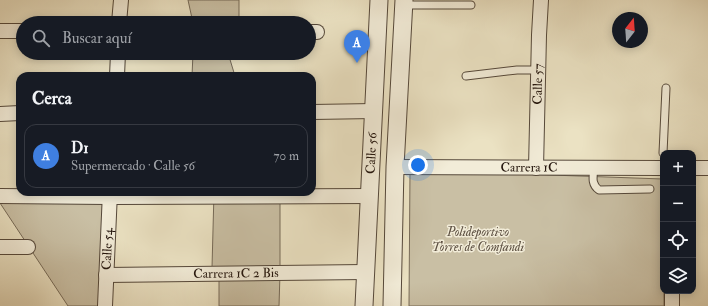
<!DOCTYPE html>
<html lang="es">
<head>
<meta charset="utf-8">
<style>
  :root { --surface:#171b24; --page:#20242c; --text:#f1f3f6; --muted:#9ea1a6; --line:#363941; --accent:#2563eb }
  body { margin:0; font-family:"IM FELL Double Pica",serif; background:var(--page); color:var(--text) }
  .controls { position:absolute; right:12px; bottom:12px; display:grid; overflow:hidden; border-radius:8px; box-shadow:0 2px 10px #0003 }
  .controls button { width:36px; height:36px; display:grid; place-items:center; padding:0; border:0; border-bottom:1px solid var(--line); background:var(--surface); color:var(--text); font:20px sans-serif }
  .compass { position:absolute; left:612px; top:12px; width:36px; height:36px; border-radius:50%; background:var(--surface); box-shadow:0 2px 10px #0003; rotate:17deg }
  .you { position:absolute; left:418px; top:165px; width:14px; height:14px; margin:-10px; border:3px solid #fff; border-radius:50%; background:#1a73e8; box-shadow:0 0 0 6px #1a73e833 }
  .badge { display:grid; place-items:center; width:26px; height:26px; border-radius:50%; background:var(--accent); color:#fff; font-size:13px; font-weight:700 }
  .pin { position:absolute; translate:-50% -33px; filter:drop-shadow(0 1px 2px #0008) }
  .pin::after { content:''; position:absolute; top:21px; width:14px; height:12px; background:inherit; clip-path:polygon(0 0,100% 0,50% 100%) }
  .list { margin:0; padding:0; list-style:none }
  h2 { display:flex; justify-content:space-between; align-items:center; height:52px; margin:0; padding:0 16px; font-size:17px }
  h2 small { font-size:13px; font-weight:400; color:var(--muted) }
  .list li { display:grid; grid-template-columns:26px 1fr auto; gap:12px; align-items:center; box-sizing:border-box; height:64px; margin:0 8px 8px; padding:0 8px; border:1px solid var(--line); border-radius:12px }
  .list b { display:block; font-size:15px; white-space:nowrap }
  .list p { margin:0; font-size:13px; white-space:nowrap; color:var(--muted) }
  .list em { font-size:13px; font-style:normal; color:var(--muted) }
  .icon { flex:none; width:22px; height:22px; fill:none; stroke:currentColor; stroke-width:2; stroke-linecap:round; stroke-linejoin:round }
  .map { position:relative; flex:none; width:708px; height:306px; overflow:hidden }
  .search { position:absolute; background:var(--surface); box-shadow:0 2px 10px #0003; left:16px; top:16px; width:300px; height:44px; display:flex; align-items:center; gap:10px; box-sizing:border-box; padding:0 14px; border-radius:22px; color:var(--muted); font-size:15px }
  .panel { position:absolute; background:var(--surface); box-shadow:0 2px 10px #0003; left:16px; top:72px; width:300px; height:124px; border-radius:12px }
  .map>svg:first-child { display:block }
  .green { fill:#c9bfa4; stroke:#766a58 }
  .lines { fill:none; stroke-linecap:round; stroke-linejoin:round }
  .service-casing { stroke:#55483a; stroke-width:9 }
  .minor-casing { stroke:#55483a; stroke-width:16 }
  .tertiary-casing { stroke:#55483a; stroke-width:19 }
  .service { stroke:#f2ecd8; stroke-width:7 }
  .minor { stroke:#f2ecd8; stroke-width:14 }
  .tertiary { stroke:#f2ecd8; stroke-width:17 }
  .labels { text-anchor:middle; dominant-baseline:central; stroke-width:3; stroke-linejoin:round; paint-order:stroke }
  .street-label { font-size:13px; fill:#23150d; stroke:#f2ecd8 }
  .park-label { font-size:13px; font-style:italic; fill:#5d5042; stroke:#f2ecd8 }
</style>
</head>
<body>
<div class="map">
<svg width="708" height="306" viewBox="0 0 708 306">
  <rect width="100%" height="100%" fill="#ebe2c3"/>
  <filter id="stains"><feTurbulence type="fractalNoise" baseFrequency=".005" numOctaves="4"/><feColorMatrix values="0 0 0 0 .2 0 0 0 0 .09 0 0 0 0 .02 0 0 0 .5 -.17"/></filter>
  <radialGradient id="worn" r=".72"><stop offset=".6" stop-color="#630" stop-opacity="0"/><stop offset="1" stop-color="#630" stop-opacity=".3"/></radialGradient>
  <path class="green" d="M188 0H239V23H193Z
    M193 53H228L235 76H192Z
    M410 170 663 179V291H664V306H409Z
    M214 192 280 197V273L279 306H219V269L212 268Z
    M0 196 110 197 105 306H68L0 203Z"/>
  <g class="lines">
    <defs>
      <path id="service" d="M404 5H471
        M466 76 517 70H538
        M663 153 666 88
        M594 168C593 177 591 184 599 190L650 189"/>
      <g id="minor">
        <path d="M119 23 121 0"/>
        <path d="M0 31H23"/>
        <path d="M309 32H317"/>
        <path d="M117 76 118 53"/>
        <path d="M312 112 374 111"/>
        <path d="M0 114 20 113"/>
        <path id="s1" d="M395 167 663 168"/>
        <path id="s2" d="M536 168 539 35 541 0"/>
        <path d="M693 168H708"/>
        <path d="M0 196 110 197 370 196"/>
        <path d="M0 247H28"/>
        <path id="s3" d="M106 275 365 272"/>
        <path id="s4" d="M105 306 110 192"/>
        <path d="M672 306V291"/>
      </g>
      <g id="tertiary">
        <path id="s5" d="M364 306 379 0"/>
        <path d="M392 306 395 167 404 0"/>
      </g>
    </defs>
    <use href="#service" class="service-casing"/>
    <use href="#minor" class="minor-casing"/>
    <use href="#tertiary" class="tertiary-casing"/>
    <use href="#service" class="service"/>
    <use href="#minor" class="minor"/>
    <use href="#tertiary" class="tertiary"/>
  </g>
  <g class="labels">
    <g class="street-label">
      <text stroke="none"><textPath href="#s2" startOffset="84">Calle 57</textPath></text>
      <text stroke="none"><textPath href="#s5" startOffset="153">Calle 56</textPath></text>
      <text stroke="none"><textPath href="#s1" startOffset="134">Carrera 1C</textPath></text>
      <text stroke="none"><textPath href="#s4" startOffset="57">Calle 54</textPath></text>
      <text stroke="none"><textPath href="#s3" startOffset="130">Carrera 1C 2 Bis</textPath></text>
    </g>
    <g class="park-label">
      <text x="478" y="232">Polideportivo<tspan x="478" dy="15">Torres de Comfandi</tspan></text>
    </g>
  </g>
  <rect width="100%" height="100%" filter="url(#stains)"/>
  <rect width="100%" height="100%" fill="url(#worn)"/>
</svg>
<div class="controls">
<button>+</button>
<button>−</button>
<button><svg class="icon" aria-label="locate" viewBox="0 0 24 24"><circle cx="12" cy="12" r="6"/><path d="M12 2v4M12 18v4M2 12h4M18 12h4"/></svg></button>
<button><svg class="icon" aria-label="layers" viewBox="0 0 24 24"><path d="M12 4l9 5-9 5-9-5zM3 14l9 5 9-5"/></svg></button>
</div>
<svg class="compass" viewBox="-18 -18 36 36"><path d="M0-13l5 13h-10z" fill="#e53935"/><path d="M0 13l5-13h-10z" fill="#9ea1a6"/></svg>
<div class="you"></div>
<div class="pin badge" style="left:357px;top:63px;background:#3f7fe0">A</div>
<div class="search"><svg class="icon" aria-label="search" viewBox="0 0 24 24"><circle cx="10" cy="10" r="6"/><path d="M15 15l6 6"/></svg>Buscar aquí</div>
<section class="panel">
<h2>Cerca<small></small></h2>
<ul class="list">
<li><span class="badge" style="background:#3f7fe0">A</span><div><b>D1</b><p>Supermercado · Calle 56</p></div><em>70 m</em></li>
</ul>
</section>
</div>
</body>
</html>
